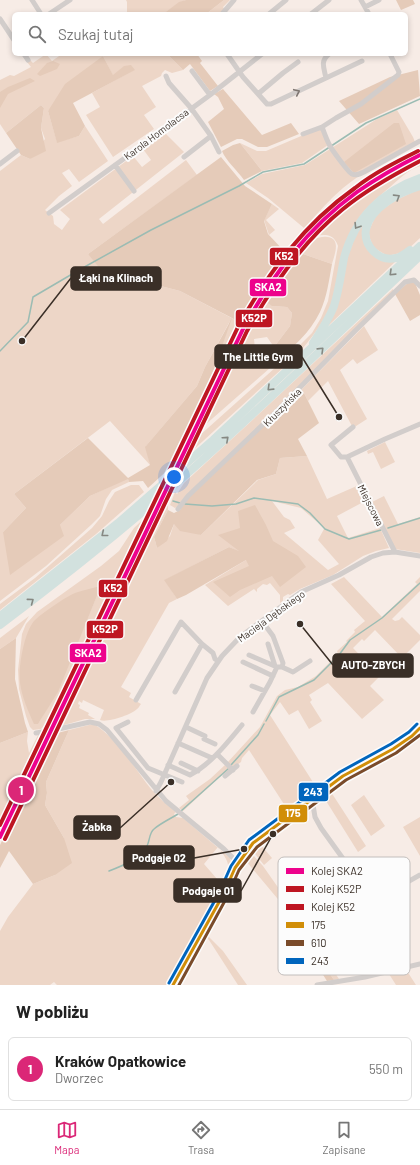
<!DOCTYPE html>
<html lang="pl">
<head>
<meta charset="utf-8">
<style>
  :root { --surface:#fff; --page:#f2f2f2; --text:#222; --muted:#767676; --line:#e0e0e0; --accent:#db2777 }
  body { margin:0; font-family:Barlow,sans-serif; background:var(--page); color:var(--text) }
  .you { position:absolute; left:174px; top:477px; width:14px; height:14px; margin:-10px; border:3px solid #fff; border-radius:50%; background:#1a73e8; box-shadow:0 0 0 6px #1a73e833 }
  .badge { display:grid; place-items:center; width:26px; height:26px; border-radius:50%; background:var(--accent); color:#fff; font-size:13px; font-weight:700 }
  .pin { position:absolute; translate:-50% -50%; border:2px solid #fff; box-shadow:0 1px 4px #0006 }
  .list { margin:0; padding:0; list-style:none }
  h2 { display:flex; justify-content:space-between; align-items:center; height:52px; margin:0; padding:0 16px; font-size:17px }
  h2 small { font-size:13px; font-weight:400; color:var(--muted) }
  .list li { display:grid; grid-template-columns:26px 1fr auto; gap:12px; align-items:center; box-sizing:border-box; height:64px; margin:0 8px 8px; padding:0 8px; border:1px solid var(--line); border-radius:6px }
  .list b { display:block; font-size:15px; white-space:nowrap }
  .list p { margin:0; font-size:13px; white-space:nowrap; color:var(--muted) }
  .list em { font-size:13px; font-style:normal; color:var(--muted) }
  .icon { flex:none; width:22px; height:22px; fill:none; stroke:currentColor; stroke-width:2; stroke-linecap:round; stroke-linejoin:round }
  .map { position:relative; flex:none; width:420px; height:985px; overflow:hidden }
  .search { position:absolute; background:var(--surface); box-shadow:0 2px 6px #0003; left:12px; right:12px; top:12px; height:44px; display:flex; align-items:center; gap:10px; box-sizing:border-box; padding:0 14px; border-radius:6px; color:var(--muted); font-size:15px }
  .sheet { height:124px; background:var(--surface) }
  nav { display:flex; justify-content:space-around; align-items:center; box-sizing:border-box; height:56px; border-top:1px solid var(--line); background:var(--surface); font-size:11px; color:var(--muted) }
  nav a { display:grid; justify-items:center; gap:2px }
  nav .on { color:var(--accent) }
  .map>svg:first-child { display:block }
  .green { fill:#edd6c7; fill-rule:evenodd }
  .forest { fill:#e5cbb9 }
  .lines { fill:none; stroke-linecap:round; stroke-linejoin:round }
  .stream { stroke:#9bbcb3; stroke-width:1.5 }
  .minor { stroke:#d2cdcb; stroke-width:5 }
  .highway { stroke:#d2e1de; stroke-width:8 }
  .bus-1-casing { stroke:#fcfcfc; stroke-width:6 }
  .bus-2-casing { stroke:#fcfcfc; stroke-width:6 }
  .bus-3-casing { stroke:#fcfcfc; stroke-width:6 }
  .bus-1 { stroke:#d18e08; stroke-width:3 }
  .bus-2 { stroke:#7a4b2a; stroke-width:3 }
  .bus-3 { stroke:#0065bd; stroke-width:3 }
  .rail-1-casing { stroke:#fcfcfc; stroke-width:7 }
  .rail-2-casing { stroke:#fcfcfc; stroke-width:7 }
  .rail-3-casing { stroke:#fcfcfc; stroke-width:7 }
  .rail-1 { stroke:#ed028c; stroke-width:4 }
  .rail-2 { stroke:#be1622; stroke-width:4 }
  .rail-3 { stroke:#be1622; stroke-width:4 }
  .oneway { stroke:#7e7671 }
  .oneway2 { stroke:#868882 }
  .labels { text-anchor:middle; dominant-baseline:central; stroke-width:4; stroke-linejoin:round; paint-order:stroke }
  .street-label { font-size:10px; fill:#3a2f27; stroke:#fcfcfc }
  .key { fill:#fcfcfc; stroke:#c2bebc; stroke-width:1 }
  .key-label { font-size:11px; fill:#3a2f27 }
  .leader { fill:none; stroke:#3a2f27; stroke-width:1.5 }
  .callout-dot { fill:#3a2f27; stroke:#fcfcfc; stroke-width:1.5 }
  .callout { fill:#3a2f27; stroke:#3a2f27; stroke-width:1.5 }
  .callout-label { font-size:11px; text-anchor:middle; font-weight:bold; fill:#fff }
  .line-badge { stroke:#fcfcfc; stroke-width:1.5 }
  .badge-label { font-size:11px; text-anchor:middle; font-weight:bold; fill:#fff }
</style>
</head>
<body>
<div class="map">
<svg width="420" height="985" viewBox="0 0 420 985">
  <rect width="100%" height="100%" fill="#f7ece6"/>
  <path class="green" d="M126 0H186L179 3 163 14H127V2Z
    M224 0H230L223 7 225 10 220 14H206Z
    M46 54 52 61 62 54H167L183 70 172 73 165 70 162 73 161 76 142 86 156 107 144 115 154 129 113 157 86 115 100 107 92 93 134 70 113 76 103 56 48 111 57 142 79 136 85 126 108 161 79 182 69 169 62 173 72 186 59 196 45 210 53 216 54 224 62 230 70 219 60 210 133 156 142 167 151 160 143 149 165 133 184 152 99 219 103 224 186 160 197 175 88 254 125 283H149L180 291 241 323 207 389 230 321 205 367 197 386 146 446 150 465 110 421 14 494 26 508 3 532 60 525 90 496 128 478 129 482 112 490 106 499 100 516 91 525 46 566 0 601V171L21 155 30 159 45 139 41 128 44 108 41 105 6 133 0 124V80L10 75 14 76 31 67 27 62 30 60 33 63Z
    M397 110 413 137 415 142C391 157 365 170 343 188 329 200 317 214 304 228L268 198 246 183 262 174 305 165 377 119Z
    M320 128 328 145 302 163 262 171 240 143 257 151H266Z
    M420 157V166C408 170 399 179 390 187 380 196 362 210 357 222 345 249 343 281 330 307 322 325 310 340 297 355L191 452 199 436 296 349 312 333 321 318 328 301 338 246C334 234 326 234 315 236L312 234C340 199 382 179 420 157Z
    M420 189V238L405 252 387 256C383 254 379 252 376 250 373 248 372 244 371 241 359 215 402 197 420 189Z
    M272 204 279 209 266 220 275 230 269 235 264 220Z
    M380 206 364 242 396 261 328 326 346 261 358 229Z
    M308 236C316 241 319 236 327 237 342 238 334 256 332 264L303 254 272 306 287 307 292 313 290 326 274 347 267 337 254 339 255 349 265 356 270 368 205 425 197 435 168 501V510L154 537 157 548 170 536 174 524 201 535 258 480 276 474 280 458 307 456 327 499 359 485 367 500 337 516 348 538 380 528 389 548 376 551 363 556 333 575 300 589 290 595 288 594 283 597V601L280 603V595L270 583 267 585 263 584 257 589V592L254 589 228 606 205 585 251 557 229 547 165 580 177 599 169 603 121 687 131 693 129 697 141 704C140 705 138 709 137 709 131 715 107 723 100 720L104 710 83 700 82 703 79 701 78 704 80 705 79 708 89 713 88 715 95 719H85L54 728 94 650 161 505 168 498 233 354 257 306 279 273ZM272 501 301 508 323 527 324 529 318 540 339 564 328 570 284 533 295 528 290 520 284 517Z
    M393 289 394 292 180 505 175 508 170 505 175 492 177 494 184 483 246 426Z
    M364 326 378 350 357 364 353 359 340 370 367 419 353 428 328 381 308 401 302 389Z
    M385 442 395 462 381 469 373 452 368 454 367 451Z
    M131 485H139L144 492 96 534 0 610V604L35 578 92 528 102 516 109 501 115 492Z
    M384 496 398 524 420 517V553L395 549 372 502Z
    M152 511 126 559 66 692 49 721 41 729 33 730 30 727 26 716 19 689 18 670 22 634 26 624 37 612 101 566 119 551 134 528ZM101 586 58 689 38 724Z
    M344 577 382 617 417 584 415 582 420 577V591L392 619 395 621 399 620 402 617 420 635V640L402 658 375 630 364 641 362 639 353 648 380 676 370 686 384 700 362 719 328 683 309 695 312 700 310 702 322 721 309 729 298 710 289 715 280 702 270 715 318 790 289 812 249 750 242 758 241 762 233 768 227 763 260 727 277 696 285 690 298 687 316 676 338 654 337 651 347 642 346 641 355 632 354 630 365 621 331 584Z
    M29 616 16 638 0 649V638Z
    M93 724C115 735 135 769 151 789 158 797 167 805 176 812L174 814 176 817 183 818 230 858C234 868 228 878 224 888L169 985H57L54 982 50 985H0V931L8 917 33 884 55 875 64 838 45 805 47 793 46 782 69 730ZM218 847C232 866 229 865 224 887L204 864Z
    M28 732 27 741 29 753 38 735H39L33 754 0 822V743Z
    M225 765 231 770 225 776 223 774 183 811 179 808 189 800 186 796 210 779Z
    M331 792 366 846 358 852 323 796Z
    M364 795 385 826 371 836 351 805Z
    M420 817V856L403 827Z
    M260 844 272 858 264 865 252 850Z
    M252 854 263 866 296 913 295 915 298 923 294 922 292 920 282 904 246 861Z
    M308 923 337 967 333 970 339 979 334 980 300 929Z
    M206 934 223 951 247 985H238L209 940 204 936Z
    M407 971 416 985H396L389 974Z"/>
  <path class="forest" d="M186 0H224L206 14H163L179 2Z
    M396 0H413L415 4 401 10Z
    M167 54H197L202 61 200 63 218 86 210 91 190 64 183 70Z
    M103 56 113 75 124 66 131 65 135 70 73 103 85 126 79 136 57 143 48 111 65 84Z
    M53 61 60 64 57 69 40 76 37 74 47 63Z
    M418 70 420 96 359 124 339 101 390 77Z
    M30 78 35 81 8 94 0 108V92L8 87Z
    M223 89 262 135 291 123 299 134 267 147H258L242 139H237L221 147 208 122 224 109 218 97 214 94Z
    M41 105 44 108 41 128 46 151 30 159 21 155 6 133Z
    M394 123H399L406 144 354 173 344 162Z
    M240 143 262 171 244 180C237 170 226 161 222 151L233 145Z
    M221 157 245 186 272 204 264 221 268 234 285 252 272 269 241 323 232 318 207 389 172 466 148 488 143 481 129 482 128 479 90 496 60 525 64 536 10 575 3 532 26 508 14 494 88 438 128 478 150 465 145 447 197 386 205 367 232 318 180 291 149 283H125L106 276 88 254Z
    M303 254 332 264C329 280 327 297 320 312 310 333 292 348 275 363H272L267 354 274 347 290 326 292 313 287 307 272 306 268 303 283 278Z
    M410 281 415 283 420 295V315L410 321 395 294Z
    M302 389 319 423 298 439 307 456 280 458 276 474 257 480 201 535 180 531 174 524 167 541 157 548 154 537 168 510 174 513 180 510 187 499Z
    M255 505 266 525 273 541 298 556 306 567 280 587 272 576 240 590 230 597 213 582 249 566 246 560 186 595 177 599 164 580 229 547 239 551 218 535 240 528 238 511Z
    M101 586 58 692 38 724H34C28 711 22 697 20 683 18 668 24 633 34 621 42 613 64 598 75 593 83 590 93 588 101 586Z
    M16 638 15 679 25 723 28 732 0 743V649Z
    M69 730 46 782 47 793 45 805 64 838 72 863 55 875 33 884 9 851 0 868V845L44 755 48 744 46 743 50 735Z
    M294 922 297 923V925L334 980 327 981 291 925Z"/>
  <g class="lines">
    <path class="stream" d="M0 351 28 322 33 297 79 270 151 230 239 186 263 172 304 164 366 123 420 99
      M173 501 180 503
      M185 504 212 506 236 504 254 498 298 504 310 513 325 529 349 539 381 530
      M388 528 420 518
      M266 721 279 697 314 680 339 655 350 640 382 618 420 583
      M231 765 258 735 264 724
      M181 811 228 769
      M109 871C122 866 140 859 147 846 150 840 149 833 154 829 161 823 170 819 178 814"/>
    <path class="minor" d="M32 0 41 14
      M361 0 369 14
      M365 7 379 0
      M49 14 70 0
      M222 14 234 0
      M269 14 286 0
      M311 14 329 0
      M0 19 14 40
      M24 54 28 60
      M227 54 243 77 267 104H271L362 61
      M192 71 210 95
      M166 76 169 83 191 108 211 136 184 157
      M326 78C324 68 320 61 329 54
      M258 94 283 73 298 62
      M322 127C324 132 326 138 329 144 331 149 349 173 352 174 356 176 360 174 364 172L420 141
      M303 134 322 127 336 118 361 104 398 75 399 72 390 54
      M211 136 219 152
      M0 164 17 151
      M115 165 134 191
      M49 213 169 126 176 120 210 95 262 54
      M353 427 331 445 341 457H347L385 439 420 424
      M347 457 395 552
      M178 509 188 496 275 413 355 331 405 282 414 280 420 286
      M268 644 275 666
      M249 655 277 667
      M243 662 273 676
      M282 667 293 672 310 661
      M252 686 265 691
      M175 692 202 644 213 653 215 659 218 661
      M136 700 181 622 202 644
      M253 712 270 682 277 667H282L283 663 273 636 262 621
      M128 722 116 728 148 768 182 782
      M186 727 205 736 204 739 215 744
      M36 733 54 730 90 722 99 724 107 730 166 801 224 849 238 863
      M178 743 212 758
      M217 754 233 770
      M181 763 198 771
      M168 765 190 775C211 764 227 743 242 725
      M225 776 237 766
      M156 791 161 782 207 678 222 656 240 637 301 592 339 575 371 557 383 553 395 552 420 556
      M312 799 315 817 321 828 367 892 374 898 381 897 420 875
      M173 985 223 895 235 868 245 853 253 843 343 776C369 760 399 750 420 728
      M317 985 365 977 420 964"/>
    <path class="highway" d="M410 250C406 253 401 257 396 258 379 262 363 246 366 229 371 207 400 192 420 186
      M313 343C321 331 329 319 334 306 339 290 341 274 344 258 354 219 382 191 420 178
      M0 616 118 523 213 440 420 246
      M0 625C68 574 134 521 197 465 273 397 346 326 420 256"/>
    <defs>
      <path id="bus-1" d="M173 985 223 895 235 868 253 843 343 776 393 749 412 736 420 728"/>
      <path id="bus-2" d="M179 985 227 897 239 870 257 847 346 780 396 753 420 735"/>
      <path id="bus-3" d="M169 983 219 893 231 866 249 840 340 772 391 744 409 732 417 724"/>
    </defs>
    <use href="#bus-1" class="bus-1-casing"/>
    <use href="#bus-2" class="bus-2-casing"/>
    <use href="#bus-3" class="bus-3-casing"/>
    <use href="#bus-1" class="bus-1"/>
    <use href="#bus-2" class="bus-2"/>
    <use href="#bus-3" class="bus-3"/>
    <defs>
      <path id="rail-1" d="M0 837 243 329C272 276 307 228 357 192 377 178 398 166 420 155"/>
      <path id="rail-2" d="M5 839 247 331C272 286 302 242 343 209 366 190 393 175 420 161"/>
      <path id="rail-3" d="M0 825 238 327C268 273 304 224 355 188 374 173 396 162 418 151"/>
    </defs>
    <use href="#rail-1" class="rail-1-casing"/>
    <use href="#rail-2" class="rail-2-casing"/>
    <use href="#rail-3" class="rail-3-casing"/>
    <use href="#rail-1" class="rail-1"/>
    <use href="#rail-2" class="rail-2"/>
    <use href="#rail-3" class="rail-3"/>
  </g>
  <defs><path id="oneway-chevron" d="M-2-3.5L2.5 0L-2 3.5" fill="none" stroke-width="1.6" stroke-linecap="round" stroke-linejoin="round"/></defs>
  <use class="oneway" href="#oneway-chevron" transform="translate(297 92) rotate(-25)"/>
  <g class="oneway2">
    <use href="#oneway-chevron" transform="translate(397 197) rotate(-32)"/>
    <use href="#oneway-chevron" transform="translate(357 226) rotate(122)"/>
    <use href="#oneway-chevron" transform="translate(392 273) rotate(136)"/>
    <use href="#oneway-chevron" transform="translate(321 350) rotate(-44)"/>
    <use href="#oneway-chevron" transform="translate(270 388) rotate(136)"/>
    <use href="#oneway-chevron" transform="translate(226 439) rotate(-42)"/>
    <use href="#oneway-chevron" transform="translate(104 534) rotate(141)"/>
    <use href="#oneway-chevron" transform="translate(31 601) rotate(-37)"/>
  </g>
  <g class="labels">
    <g class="street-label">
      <text transform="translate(156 134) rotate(-37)">Karola Homolacsa</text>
      <text transform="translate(282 407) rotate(-45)">Kłuszyńska</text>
      <text transform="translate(371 505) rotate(63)">Miejscowa</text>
      <text transform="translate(271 616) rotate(-36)">Macieja Dębskiego</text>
    </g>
  </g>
  <rect x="278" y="857" width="132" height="118" rx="6" class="key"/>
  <rect x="286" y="868" width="18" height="6" fill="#ed028c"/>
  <rect x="286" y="886" width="18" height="6" fill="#be1622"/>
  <rect x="286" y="904" width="18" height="6" fill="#be1622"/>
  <rect x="286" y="922" width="18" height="6" fill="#d18e08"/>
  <rect x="286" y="940" width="18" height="6" fill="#7a4b2a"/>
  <rect x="286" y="958" width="18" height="6" fill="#0065bd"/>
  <g class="key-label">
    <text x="311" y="875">Kolej SKA2</text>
    <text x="311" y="893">Kolej K52P</text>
    <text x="311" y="911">Kolej K52</text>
    <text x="311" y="929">175</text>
    <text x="311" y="947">610</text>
    <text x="311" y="965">243</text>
  </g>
  <path class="leader" d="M22 341L71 278M339 417L302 357M300 624L333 665M171 782L120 828M244 849L194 858M273 834L241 891"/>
  <g class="callout-dot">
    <circle cx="22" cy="341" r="4"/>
    <circle cx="339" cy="417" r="4"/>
    <circle cx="300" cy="624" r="4"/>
    <circle cx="171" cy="782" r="4"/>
    <circle cx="244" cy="849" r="4"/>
    <circle cx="273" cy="834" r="4"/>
  </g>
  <g class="callout">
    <rect x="71" y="267" width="90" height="23" rx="4"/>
    <rect x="215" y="345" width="87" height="23" rx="4"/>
    <rect x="333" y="654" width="80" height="23" rx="4"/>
    <rect x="74" y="816" width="46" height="23" rx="4"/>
    <rect x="124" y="846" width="70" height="23" rx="4"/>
    <rect x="174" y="879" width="67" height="23" rx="4"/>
  </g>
  <g class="callout-label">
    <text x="116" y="282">Łąki na Klinach</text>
    <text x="258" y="361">The Little Gym</text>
    <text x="373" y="669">AUTO-ZBYCH</text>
    <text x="97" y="831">Żabka</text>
    <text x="159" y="862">Podgaje 02</text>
    <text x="208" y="895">Podgaje 01</text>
  </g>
  <g class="line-badge">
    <rect x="269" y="247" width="30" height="19" rx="4" fill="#be1622"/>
    <rect x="249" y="278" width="38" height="19" rx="4" fill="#ed028c"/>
    <rect x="235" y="309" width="38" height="19" rx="4" fill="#be1622"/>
    <rect x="98" y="579" width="30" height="19" rx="4" fill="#be1622"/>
    <rect x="86" y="620" width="38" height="19" rx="4" fill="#be1622"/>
    <rect x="69" y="643" width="38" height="20" rx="4" fill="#ed028c"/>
    <rect x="298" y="782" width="31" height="20" rx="4" fill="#0065bd"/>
    <rect x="278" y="804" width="30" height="19" rx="4" fill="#d18e08"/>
  </g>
  <g class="badge-label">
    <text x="284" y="260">K52</text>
    <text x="268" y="291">SKA2</text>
    <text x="254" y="322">K52P</text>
    <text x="113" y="592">K52</text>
    <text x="105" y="633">K52P</text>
    <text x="88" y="657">SKA2</text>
    <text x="313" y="796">243</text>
    <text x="293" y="817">175</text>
  </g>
</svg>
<div class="you"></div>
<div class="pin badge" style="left:21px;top:790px">1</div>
<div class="search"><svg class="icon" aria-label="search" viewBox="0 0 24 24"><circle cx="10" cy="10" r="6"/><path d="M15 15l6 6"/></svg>Szukaj tutaj</div>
</div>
<section class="sheet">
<h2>W pobliżu<small></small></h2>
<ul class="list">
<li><span class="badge">1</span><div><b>Kraków Opatkowice</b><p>Dworzec</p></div><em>550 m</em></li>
</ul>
</section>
<nav>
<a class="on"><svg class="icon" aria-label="map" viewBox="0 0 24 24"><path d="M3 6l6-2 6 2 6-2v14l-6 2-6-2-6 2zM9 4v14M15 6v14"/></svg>Mapa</a>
<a><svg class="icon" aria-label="directions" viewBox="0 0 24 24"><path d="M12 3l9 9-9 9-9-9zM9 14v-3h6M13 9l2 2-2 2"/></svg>Trasa</a>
<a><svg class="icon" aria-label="saved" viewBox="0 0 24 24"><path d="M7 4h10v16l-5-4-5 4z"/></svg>Zapisane</a>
</nav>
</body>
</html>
